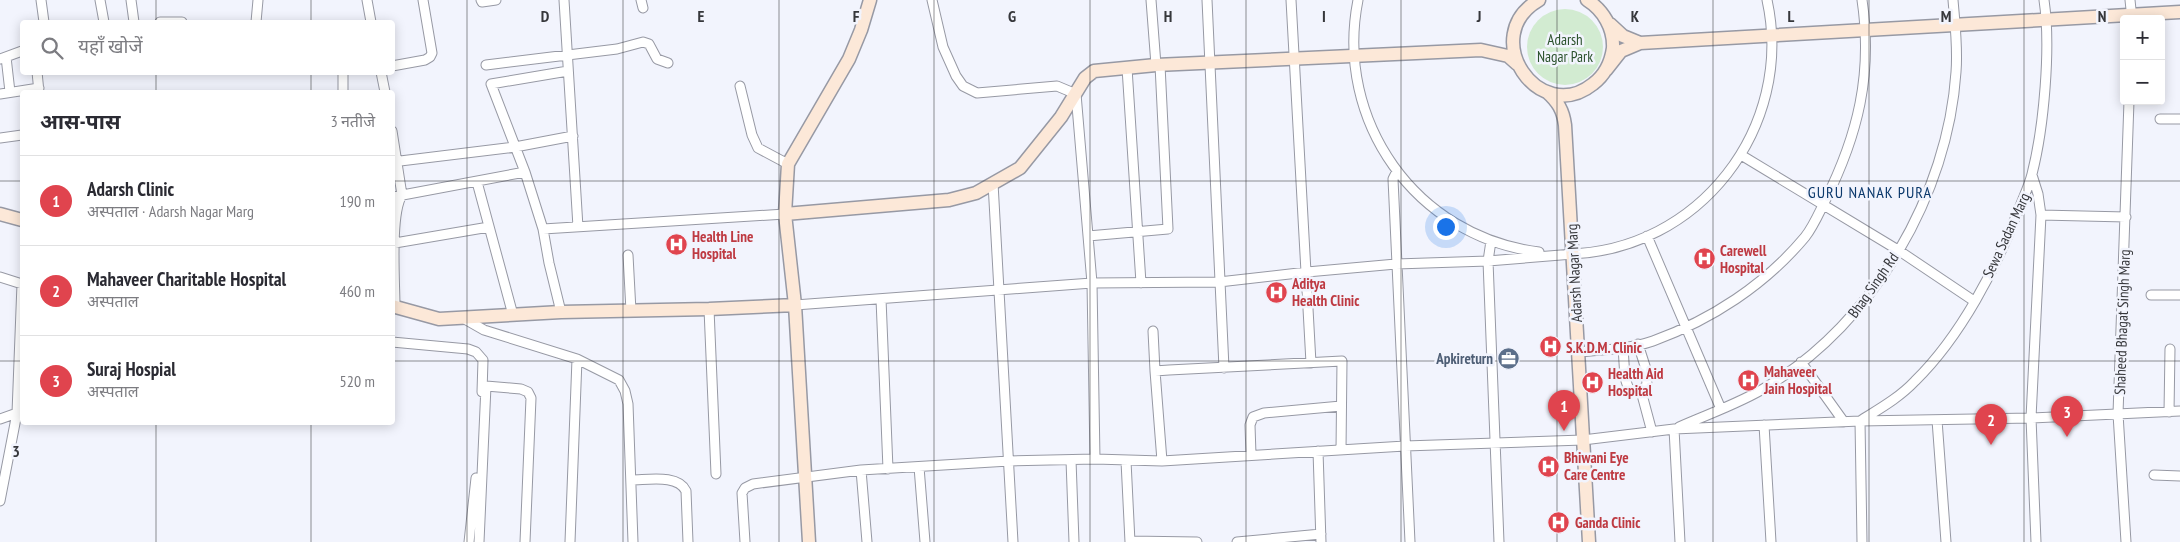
<!DOCTYPE html>
<html lang="hi">
<head>
<meta charset="utf-8">
<style>
  :root { --surface:#fff; --page:#f7f7f7; --text:#2b2b33; --muted:#7c7c81; --line:#e1e1e2; --accent:#2563eb }
  body { margin:0; font-family:"PT Sans Narrow","Noto Sans Devanagari",sans-serif; background:var(--page); color:var(--text) }
  .controls { position:absolute; right:15px; top:15px; display:grid; overflow:hidden; border-radius:5px; box-shadow:0 2px 12px #0003 }
  .controls button { width:45px; height:45px; display:grid; place-items:center; padding:0; border:0; border-bottom:1px solid var(--line); background:var(--surface); color:var(--text); font:25px sans-serif }
  .you { position:absolute; left:1445px; top:226px; width:18px; height:18px; margin:-12px; border:4px solid #fff; border-radius:50%; background:#1a73e8; box-shadow:0 0 0 8px #1a73e833 }
  .badge { display:grid; place-items:center; width:32px; height:32px; border-radius:50%; background:var(--accent); color:#fff; font-size:16px; font-weight:700 }
  .pin { position:absolute; translate:-50% -41px; filter:drop-shadow(0 1px 2px #0008) }
  .pin::after { content:''; position:absolute; top:26px; width:18px; height:15px; background:inherit; clip-path:polygon(0 0,100% 0,50% 100%) }
  .list { margin:0; padding:0; list-style:none }
  h2 { display:flex; justify-content:space-between; align-items:center; height:65px; margin:0; padding:0 20px; font-size:21px }
  h2 small { font-size:16px; font-weight:400; color:var(--muted) }
  .list li { display:grid; grid-template-columns:32px 1fr auto; gap:15px; align-items:center; box-sizing:border-box; height:90px; padding:0 20px; border-top:1px solid var(--line) }
  .list b { display:block; font-size:19px; white-space:nowrap }
  .list p { margin:0; font-size:16px; white-space:nowrap; color:var(--muted) }
  .list em { font-size:16px; font-style:normal; color:var(--muted) }
  .icon { flex:none; width:28px; height:28px; fill:none; stroke:currentColor; stroke-width:2; stroke-linecap:round; stroke-linejoin:round }
  .map { position:relative; flex:none; width:2180px; height:542px; overflow:hidden }
  .search { position:absolute; background:var(--surface); box-shadow:0 2px 12px #0003; left:20px; top:20px; width:375px; height:55px; display:flex; align-items:center; gap:12px; box-sizing:border-box; padding:0 18px; border-radius:5px; color:var(--muted); font-size:19px }
  .panel { position:absolute; background:var(--surface); box-shadow:0 2px 12px #0003; left:20px; top:90px; width:375px; height:335px; border-radius:5px }
  .map>svg:first-child { display:block }
  .green { fill:#d2ebd1 }
  .lines { fill:none; stroke-linecap:round; stroke-linejoin:round }
  .street-casing { stroke:#9799a4; stroke-width:11 }
  .secondary-casing { stroke:#9799a4; stroke-width:15 }
  .street { stroke:#fff; stroke-width:9 }
  .secondary { stroke:#fce8d8; stroke-width:12 }
  .grid { fill:none; stroke:#36373b; stroke-width:1; stroke-opacity:0.55 }
  .labels { text-anchor:middle; dominant-baseline:central; stroke-width:5; stroke-linejoin:round; paint-order:stroke }
  .park-label { font-size:15px; fill:#2c522d; stroke:#f2f4fd }
  .street-label { font-size:15px; fill:#36373b; stroke:#f2f4fd }
  .health-label { font-size:15px; font-weight:bold; fill:#be3a42; stroke:#f2f4fd; text-anchor:start }
  .service-label { font-size:15px; font-weight:bold; fill:#4e5e75; stroke:#f2f4fd; text-anchor:end }
  .neighbourhood-label { font-size:16px; letter-spacing:1px; fill:#0c396c; stroke:#f2f4fd }
  .grid-label { font-size:16px; text-anchor:middle; font-weight:bold; fill:#36373b; stroke:#f2f4fd; stroke-width:5; stroke-linejoin:round; paint-order:stroke }
</style>
</head>
<body>
<div class="map">
<svg width="2180" height="542" viewBox="0 0 2180 542">
  <rect width="100%" height="100%" fill="#f2f4fd"/>
  <path class="green" d="M1527 47a38 38 0 1 1 76 0a38 38 0 1 1-76 0Z"/>
  <g class="lines">
    <defs>
      <path id="street" d="M41 0 44 22
        M100 0 104 22
        M131 0 134 22
        M367 0 371 22
        M481 0 482 2 496 0
        M564 0 578 227
        M641 0 643 8
        M932 0 943 47 956 76 963 86 977 93 1057 86 1076 94 1092 283 1095 459
        M1151 0 1156 65
        M1207 0 1224 368
        M1291 0 1311 363
        M1358 0C1334 121 1416 237 1539 252
        M2130 0 2132 19
        M160 22H182
        M256 22 258 0
        M6 57 10 92
        M0 59 22 51
        M486 65 617 49 643 42 649 44 657 59 668 63
        M392 66 425 60 430 57 432 53 423 0
        M1127 68 1141 283
        M37 72 39 92
        M343 72V92
        M381 72 385 92
        M740 86 752 135 758 148 788 164
        M0 94 39 88
        M2160 119H2180
        M392 131 402 195C390 214 395 283 395 307
        M0 138 22 135
        M1741 155 1898 250 1974 301
        M392 162 515 147 573 136
        M1397 171 1393 179 1410 542
        M2032 175 2038 194 2041 215 2031 418 2036 542
        M477 182 513 315
        M993 183 1013 542
        M392 197 525 172
        M2041 215 2126 217
        M543 229 785 214
        M1088 236 1168 229 1160 65
        M1647 236 1721 409
        M1491 241 1488 261 1499 542
        M395 243 489 227
        M1567 254C1699 252 1795 127 1767 0
        M628 255 631 311
        M0 277 22 284
        M2151 295H2180
        M881 299 888 469
        M795 305 1092 283 1219 282 1307 272 1396 264 1488 261 1573 254
        M709 309 716 474
        M561 312 549 263 543 229 525 172 491 84 568 71
        M463 318 484 330 577 359 619 380 625 391 628 404 633 542
        M1153 331 1155 371
        M392 342 468 349 476 352 483 360 482 392
        M1623 347 1625 378 1628 387 1631 390 1641 391 1647 385 1646 369 1638 344
        M1578 352C1603 350 1630 349 1653 341 1711 320 1765 285 1805 237 1813 227 1819 213 1825 201 1858 135 1873 74 1862 0
        M1801 362 1844 422
        M1641 391 1652 432
        M2169 412 2170 349
        M0 419 17 413
        M1937 420 1946 542
        M1764 425 1771 542
        M1679 427C1708 414 1741 403 1768 386 1874 322 1948 194 1956 72 1958 48 1955 24 1953 0
        M1674 429 1680 542
        M1318 451 1321 542
        M1251 455 1250 425 1253 417 1264 413 1341 406
        M1071 460 1074 542
        M1126 461 1130 542
        M1162 461 1155 371 1169 370 1342 361 1341 450
        M919 467 925 542
        M861 470 867 542
        M2154 475 2180 476
        M631 480C648 480 678 474 686 491L688 542
        M0 501 17 413 22 284
        M1130 541 1197 542
        M469 542 476 478
        M479 542 486 386 521 389 528 392 531 398 525 542
        M570 542 577 359
        M745 542 742 493 745 488 753 484 861 470 1009 461 1095 459 1162 461 1405 446 1583 440 1674 429 1860 421 2031 418 2180 411
        M1237 542 1321 534
        M1862 542 1860 421C1879 409 1899 398 1915 381 1961 336 1996 268 2019 209 2023 198 2029 186 2032 174 2044 127 2051 47 2044 0
        M2126 542 2118 414 2129 101"/>
      <path id="secondary" d="M1539 0C1477 36 1539 127 1593 84 1605 75 1611 62 1613 48 1614 28 1603 10 1587 0
        M1610 24 1623 36 1640 43
        M1606 70 1621 51 1640 43 2180 12
        M1547 92C1558 102 1563 110 1565 125L1589 542
        M0 214 22 220
        M785 214 949 200 976 193 1020 168 1061 117 1085 78 1094 71 1156 65 1481 50 1508 56 1517 64
        M392 306 439 319 561 312 709 309 795 305
        M809 542 795 305 785 214 788 164 849 59 861 30 870 0"/>
    </defs>
    <use href="#street" class="street-casing"/>
    <use href="#secondary" class="secondary-casing"/>
    <use href="#street" class="street"/>
    <use href="#secondary" class="secondary"/>
  </g>
  <path class="grid" d="M156 0V22M311 0V22M467 0V542M623 0V542M779 0V542M934 0V542M1090 0V542M1246 0V542M1401 0V542M1557 0V542M1713 0V542M1869 0V542M2024 0V542M156 72V92M311 72V92M0 181H22M392 181H2180M0 361H22M392 361H2180M156 422V542M311 422V542"/>
  <defs>
    <symbol id="hospital-disc" viewBox="-11 -11 22 22"><circle r="9.5" fill="#e0444e" stroke="#f2f4fd"/><path d="M-5-5h3v3.5h4V-5h3V5h-3V1.5h-4V5h-3Z" fill="#fff"/></symbol>
    <symbol id="office-disc" viewBox="-11 -11 22 22"><circle r="9.5" fill="#5c6f8a" stroke="#f2f4fd"/><path d="M-6-3h4V-5.5h4V-3h4V5H-6ZM-1-4.5V-3h2v-1.5ZM-6 0V1H6V0Z" fill="#fff"/></symbol>
  </defs>
  <g fill-rule="evenodd">
    <use href="#hospital-disc" x="664" y="232" width="25" height="25"/>
    <use href="#hospital-disc" x="1692" y="246" width="25" height="25"/>
    <use href="#hospital-disc" x="1264" y="280" width="25" height="25"/>
    <use href="#hospital-disc" x="1538" y="334" width="25" height="25"/>
    <use href="#office-disc" x="1496" y="346" width="25" height="25"/>
    <use href="#hospital-disc" x="1736" y="368" width="25" height="25"/>
    <use href="#hospital-disc" x="1580" y="370" width="25" height="25"/>
    <use href="#hospital-disc" x="1536" y="454" width="25" height="25"/>
    <use href="#hospital-disc" x="1546" y="510" width="25" height="25"/>
  </g>
  <g class="labels">
    <g class="park-label">
      <text x="1565" y="39">Adarsh<tspan x="1565" dy="17">Nagar Park</tspan></text>
    </g>
    <g class="street-label">
      <text transform="translate(2006 235) rotate(-65)">Sewa Sadan Marg</text>
      <text transform="translate(1574 273) rotate(-93)">Adarsh Nagar Marg</text>
      <text transform="translate(1873 285) rotate(-55)">Bhag Singh Rd</text>
      <text transform="translate(2122 322) rotate(-88)">Shaheed Bhagat Singh Marg</text>
    </g>
    <g class="health-label">
      <text x="692" y="236">Health Line<tspan x="692" dy="17">Hospital</tspan></text>
      <text x="1720" y="250">Carewell<tspan x="1720" dy="17">Hospital</tspan></text>
      <text x="1292" y="283">Aditya<tspan x="1292" dy="17">Health Clinic</tspan></text>
      <text x="1566" y="347">S.K.D.M. Clinic</text>
      <text x="1764" y="371">Mahaveer<tspan x="1764" dy="17">Jain Hospital</tspan></text>
      <text x="1608" y="373">Health Aid<tspan x="1608" dy="17">Hospital</tspan></text>
      <text x="1564" y="457">Bhiwani Eye<tspan x="1564" dy="17">Care Centre</tspan></text>
      <text x="1575" y="522">Ganda Clinic</text>
    </g>
    <g class="service-label">
      <text x="1493" y="358">Apkireturn</text>
    </g>
    <g class="neighbourhood-label">
      <text x="1870" y="192">GURU NANAK PURA</text>
    </g>
  </g>
  <g class="grid-label">
    <text x="545" y="22">D</text>
    <text x="701" y="22">E</text>
    <text x="856" y="22">F</text>
    <text x="1012" y="22">G</text>
    <text x="1168" y="22">H</text>
    <text x="1324" y="22">I</text>
    <text x="1479" y="22">J</text>
    <text x="1635" y="22">K</text>
    <text x="1791" y="22">L</text>
    <text x="1946" y="22">M</text>
    <text x="2102" y="22">N</text>
    <text x="16" y="457">3</text>
  </g>
</svg>
<div class="controls">
<button>+</button>
<button>−</button>
</div>
<div class="you"></div>
<div class="pin badge" style="left:1564px;top:431px;background:#e0444e">1</div>
<div class="pin badge" style="left:1991px;top:445px;background:#e0444e">2</div>
<div class="pin badge" style="left:2067px;top:437px;background:#e0444e">3</div>
<div class="search"><svg class="icon" aria-label="search" viewBox="0 0 24 24"><circle cx="10" cy="10" r="6"/><path d="M15 15l6 6"/></svg>यहाँ खोजें</div>
<section class="panel">
<h2>आस-पास<small>3 नतीजे</small></h2>
<ul class="list">
<li><span class="badge" style="background:#e0444e">1</span><div><b>Adarsh Clinic</b><p>अस्पताल · Adarsh Nagar Marg</p></div><em>190 m</em></li>
<li><span class="badge" style="background:#e0444e">2</span><div><b>Mahaveer Charitable Hospital</b><p>अस्पताल</p></div><em>460 m</em></li>
<li><span class="badge" style="background:#e0444e">3</span><div><b>Suraj Hospial</b><p>अस्पताल</p></div><em>520 m</em></li>
</ul>
</section>
</div>
</body>
</html>
